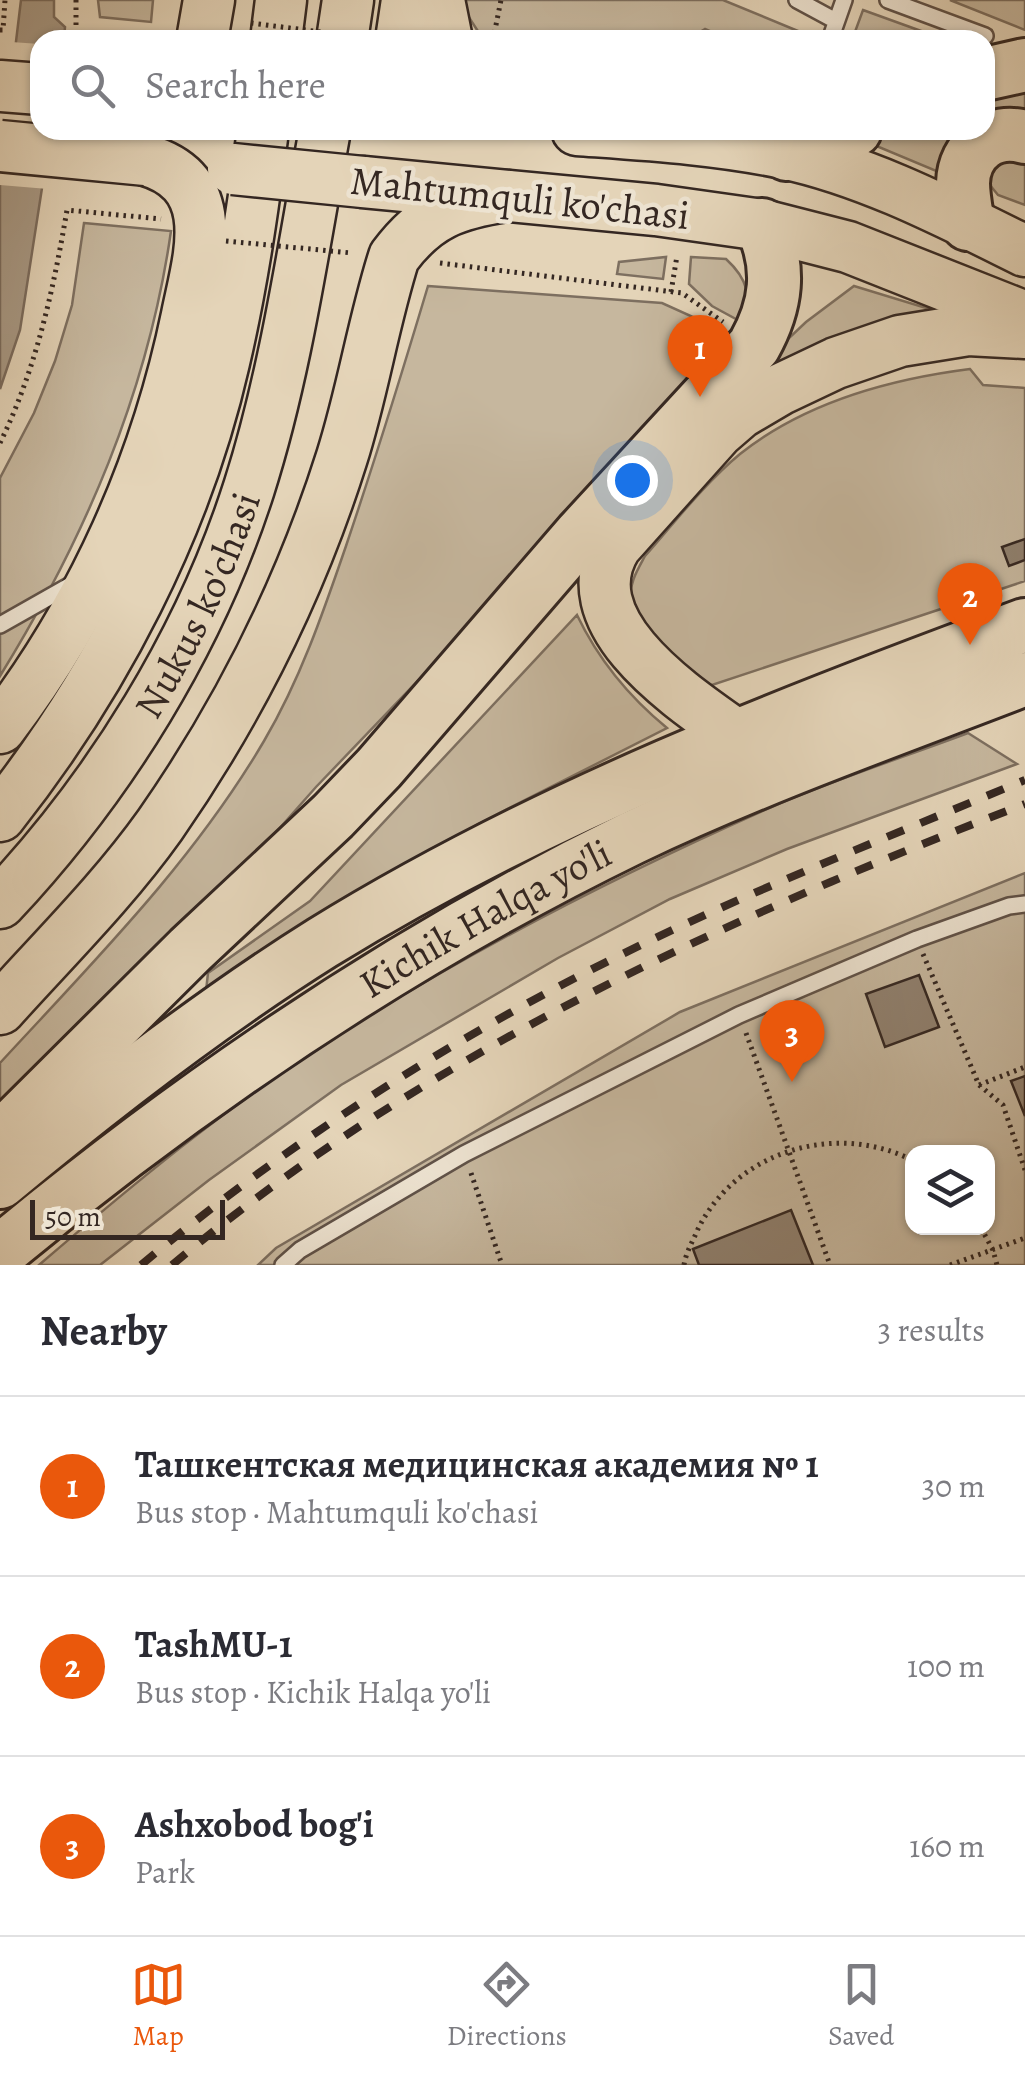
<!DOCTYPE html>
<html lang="en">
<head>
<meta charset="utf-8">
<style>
  :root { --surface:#fff; --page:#f7f7f7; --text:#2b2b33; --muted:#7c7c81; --line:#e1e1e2; --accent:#ea580c }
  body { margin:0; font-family:Alegreya,serif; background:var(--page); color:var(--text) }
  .controls { position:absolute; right:30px; bottom:30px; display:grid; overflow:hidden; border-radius:20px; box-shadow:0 2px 8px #0004 }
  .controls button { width:90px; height:90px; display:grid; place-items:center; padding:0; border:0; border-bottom:2px solid var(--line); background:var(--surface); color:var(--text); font:50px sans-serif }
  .scale { position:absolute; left:30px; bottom:25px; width:195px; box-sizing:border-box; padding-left:10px; border:5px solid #342722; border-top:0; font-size:28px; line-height:35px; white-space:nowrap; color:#342722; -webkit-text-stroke:8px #ede3d1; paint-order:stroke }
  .you { position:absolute; left:632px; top:480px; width:35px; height:35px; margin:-25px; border:8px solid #fff; border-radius:50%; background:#1a73e8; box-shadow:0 0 0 15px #1a73e833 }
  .badge { display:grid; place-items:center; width:65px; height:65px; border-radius:50%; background:var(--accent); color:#fff; font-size:32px; font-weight:700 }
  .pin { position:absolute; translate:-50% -82px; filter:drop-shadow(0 2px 5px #0008) }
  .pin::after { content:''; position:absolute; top:52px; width:35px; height:30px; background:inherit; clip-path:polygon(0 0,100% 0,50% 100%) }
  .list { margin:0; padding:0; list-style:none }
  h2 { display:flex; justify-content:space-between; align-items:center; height:130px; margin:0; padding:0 40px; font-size:42px }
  h2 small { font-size:32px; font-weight:400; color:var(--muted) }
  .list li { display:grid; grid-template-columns:65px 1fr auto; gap:30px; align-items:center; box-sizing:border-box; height:180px; padding:0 40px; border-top:2px solid var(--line) }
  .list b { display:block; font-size:38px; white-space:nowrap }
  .list p { margin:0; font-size:32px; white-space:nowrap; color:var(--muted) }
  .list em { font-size:32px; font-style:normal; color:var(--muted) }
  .icon { flex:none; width:55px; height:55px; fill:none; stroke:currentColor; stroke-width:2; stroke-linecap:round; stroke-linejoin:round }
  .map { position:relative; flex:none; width:1025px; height:1265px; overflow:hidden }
  .search { position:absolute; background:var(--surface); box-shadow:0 2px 8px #0004; left:30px; right:30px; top:30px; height:110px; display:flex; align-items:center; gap:25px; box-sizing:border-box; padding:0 35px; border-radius:30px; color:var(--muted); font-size:38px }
  .sheet { height:670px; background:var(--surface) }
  nav { display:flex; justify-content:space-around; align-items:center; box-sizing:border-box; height:140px; border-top:2px solid var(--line); background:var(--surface); font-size:28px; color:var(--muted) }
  nav a { display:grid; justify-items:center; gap:5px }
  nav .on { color:var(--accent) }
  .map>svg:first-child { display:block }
  .green { fill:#c6b79e; stroke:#7d6f60; stroke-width:2.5; fill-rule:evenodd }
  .water { fill:#a89985; stroke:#7a6b5d; stroke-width:2.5 }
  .pier { fill:#e4d4b8 }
  .building { fill:#908170; stroke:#342722; stroke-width:2.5 }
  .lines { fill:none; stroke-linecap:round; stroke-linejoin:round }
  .service-casing { stroke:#605248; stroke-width:20 }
  .primary-casing { stroke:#342722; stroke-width:55 }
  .trunk-casing { stroke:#342722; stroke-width:58 }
  .path { stroke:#342722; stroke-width:5; stroke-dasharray:2.5 5; stroke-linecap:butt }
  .service { stroke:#ede3d1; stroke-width:15 }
  .primary { stroke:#e4d4b8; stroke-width:50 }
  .trunk { stroke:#e4d4b8; stroke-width:52 }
  .rail { stroke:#342722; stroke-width:8; stroke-dasharray:18 18; stroke-linecap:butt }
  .primary-bridge-casing { stroke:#342722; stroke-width:55; stroke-linecap:butt }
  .path-bridge { stroke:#342722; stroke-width:5; stroke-dasharray:2.5 5; stroke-linecap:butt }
  .primary-bridge { stroke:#e4d4b8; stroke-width:50 }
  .labels { text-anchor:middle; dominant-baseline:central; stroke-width:9; stroke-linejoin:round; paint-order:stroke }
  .street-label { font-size:40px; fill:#342722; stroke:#ede3d1 }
</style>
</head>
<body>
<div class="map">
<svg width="1025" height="1265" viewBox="0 0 1025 1265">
  <rect width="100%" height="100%" fill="#e4d4b8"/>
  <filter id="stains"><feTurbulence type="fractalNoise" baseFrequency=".002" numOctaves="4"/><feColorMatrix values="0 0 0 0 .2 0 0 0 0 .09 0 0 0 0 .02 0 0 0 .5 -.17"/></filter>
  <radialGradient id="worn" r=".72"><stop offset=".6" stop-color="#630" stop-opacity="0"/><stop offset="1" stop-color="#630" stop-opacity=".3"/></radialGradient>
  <path class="green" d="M98 0H153L151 22 100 17Z
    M461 0H723L810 36 808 40H730L705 29C671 51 619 39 580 35L579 40H511L481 36 461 5Z
    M950 0H1025V30Z
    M863 10 946 40H852Z
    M1025 78V121L985 114V89Z
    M887 130H958L944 152 941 173 862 140Z
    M1025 150V205L998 195 985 179 992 153Z
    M84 223 171 231C148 392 85 538 0 676V478L34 413 55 361 72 305Z
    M666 257 663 279 617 274 619 262Z
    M691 257 726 259C749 280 750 296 747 325L712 306 689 284Z
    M428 286 662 303 702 321 727 337 685 402 316 787 255 856 0 1106V1063C94 961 193 862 264 741 300 680 323 613 346 546 375 460 402 373 428 286Z
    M854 286 946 314 731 393 806 322Z
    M970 369 983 385 1025 388V581L712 685C670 678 640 642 631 600 628 585 638 569 645 556 675 522 705 483 740 454 804 403 891 379 970 369Z
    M577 615C599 661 628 696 667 728L478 824 206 991 208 973 310 901Z
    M968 733 1017 764 787 849 670 899 558 958 341 1085 209 1180 100 1265H39C131 1186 225 1108 327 1042 467 952 624 872 776 805 839 778 904 757 968 733Z
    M1025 873V1265H258L276 1248 680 1012ZM912 1152H988V1228H912Z"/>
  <path class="water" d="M21 0H54V17L65 27 64 40H40V130H51L20 330 0 389V174Z"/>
  <path class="pier" d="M11 42 40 44V130H56L48 189 0 185V133Z"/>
  <path class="building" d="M1025 539V560L1009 566 1002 547Z
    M919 975 939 1027 885 1047 866 994Z
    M1025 1076V1116L1011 1081Z
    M791 1210 813 1265H699L693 1249Z"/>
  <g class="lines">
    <defs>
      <path id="service" d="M797 0 836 21
        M888 0 985 36
        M830 40 844 0
        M0 625 76 582
        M283 1265 300 1250 464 1154 739 1015 917 939 1009 906 1025 904"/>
      <g id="primary">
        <path d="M439 0 447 40"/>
        <path d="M202 40 209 0"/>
        <path d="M276 40 281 0"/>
        <path d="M342 40 348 0"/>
        <path d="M401 40 407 0"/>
        <path d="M0 86 40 89"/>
        <path d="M577 130C646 135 716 139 783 153 868 171 948 213 1025 251"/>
        <path d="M363 182 656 210 762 225 848 247 1025 317"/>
        <path d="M0 728C93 606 156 465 187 315 199 256 224 183 146 160"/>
        <path d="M736 735C684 698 568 623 616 546L718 432 740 413 779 390 836 363 900 341 968 330 1025 333"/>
        <path d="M0 816C105 683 186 528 224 362 242 285 253 208 263 130"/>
        <path id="s1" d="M0 903C110 786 200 641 249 488 286 372 303 249 325 130"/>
        <path d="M0 1009C54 949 113 891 160 825 238 713 301 587 342 457 363 391 373 323 394 257 426 214 455 204 507 196"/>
      </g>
      <g id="trunk">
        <path d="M985 74 1025 65"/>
        <path d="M787 154 855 130"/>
        <path d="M968 224C966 211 963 196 963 183 964 148 993 128 1025 137"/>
        <path d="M0 1139 190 950 333 816 379 768 581 534 754 346C777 305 781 268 762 225"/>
        <path d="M0 1182C102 1097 209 1014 322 943 542 807 784 714 1025 625"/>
        <path id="s2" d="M0 1252C195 1090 404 949 632 838 760 777 893 730 1025 679"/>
      </g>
    </defs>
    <use href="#service" class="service-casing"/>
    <use href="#primary" class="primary-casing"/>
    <use href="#trunk" class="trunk-casing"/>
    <path class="path" d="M0 30H3L5 0
      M76 40V0
      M493 40 501 0
      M440 263 682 293 723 322
      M671 292 677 256
      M0 443C36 369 53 292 67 210L161 219
      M923 954 979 1085 1003 1105 1025 1170
      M746 1033 830 1265
      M979 1085 1025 1067
      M471 1173 502 1265
      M981 1228 993 1250 997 1265
      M684 1265C686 1252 693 1241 698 1229 737 1150 836 1122 912 1160
      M950 1265 1025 1238"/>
    <use href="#service" class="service"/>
    <use href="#primary" class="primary"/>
    <use href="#trunk" class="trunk"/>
    <path class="rail" d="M141 1265C275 1153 421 1058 575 978 721 902 874 843 1025 780
      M172 1265C422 1055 722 920 1025 804"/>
    <defs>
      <path id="primary-bridge" d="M0 146 146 160
        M233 169 363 182"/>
    </defs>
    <use href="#primary-bridge" class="primary-bridge-casing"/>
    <path class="path-bridge" d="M251 23 375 39
      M226 241 352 253"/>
    <use href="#primary-bridge" class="primary-bridge"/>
  </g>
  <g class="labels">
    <g class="street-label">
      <text transform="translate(520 198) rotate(6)">Mahtumquli ko'chasi</text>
      <text stroke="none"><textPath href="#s1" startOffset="360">Nukus ko'chasi</textPath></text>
      <text stroke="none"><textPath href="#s2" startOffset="590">Kichik Halqa yo'li</textPath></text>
    </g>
  </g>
  <rect width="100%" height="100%" filter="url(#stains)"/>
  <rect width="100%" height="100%" fill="url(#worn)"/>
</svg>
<div class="controls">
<button><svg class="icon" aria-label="layers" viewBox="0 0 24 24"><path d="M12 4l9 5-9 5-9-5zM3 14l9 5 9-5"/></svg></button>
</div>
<div class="scale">50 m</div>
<div class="you"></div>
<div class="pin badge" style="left:700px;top:397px">1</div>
<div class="pin badge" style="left:970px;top:645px">2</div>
<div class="pin badge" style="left:792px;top:1082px">3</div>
<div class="search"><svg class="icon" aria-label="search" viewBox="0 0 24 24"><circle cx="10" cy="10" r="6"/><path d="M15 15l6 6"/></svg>Search here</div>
</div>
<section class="sheet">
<h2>Nearby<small>3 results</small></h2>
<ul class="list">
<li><span class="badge">1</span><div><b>Ташкентская медицинская академия № 1</b><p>Bus stop · Mahtumquli ko'chasi</p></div><em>30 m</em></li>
<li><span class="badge">2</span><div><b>TashMU-1</b><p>Bus stop · Kichik Halqa yo'li</p></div><em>100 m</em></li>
<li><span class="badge">3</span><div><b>Ashxobod bog'i</b><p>Park</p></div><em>160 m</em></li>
</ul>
</section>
<nav>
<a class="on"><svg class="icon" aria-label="map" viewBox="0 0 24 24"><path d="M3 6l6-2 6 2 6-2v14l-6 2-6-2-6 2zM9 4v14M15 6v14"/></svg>Map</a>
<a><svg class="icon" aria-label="directions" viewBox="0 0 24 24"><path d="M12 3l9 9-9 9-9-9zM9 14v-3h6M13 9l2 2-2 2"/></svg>Directions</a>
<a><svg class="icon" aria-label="saved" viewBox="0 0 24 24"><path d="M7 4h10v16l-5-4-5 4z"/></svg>Saved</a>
</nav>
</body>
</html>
